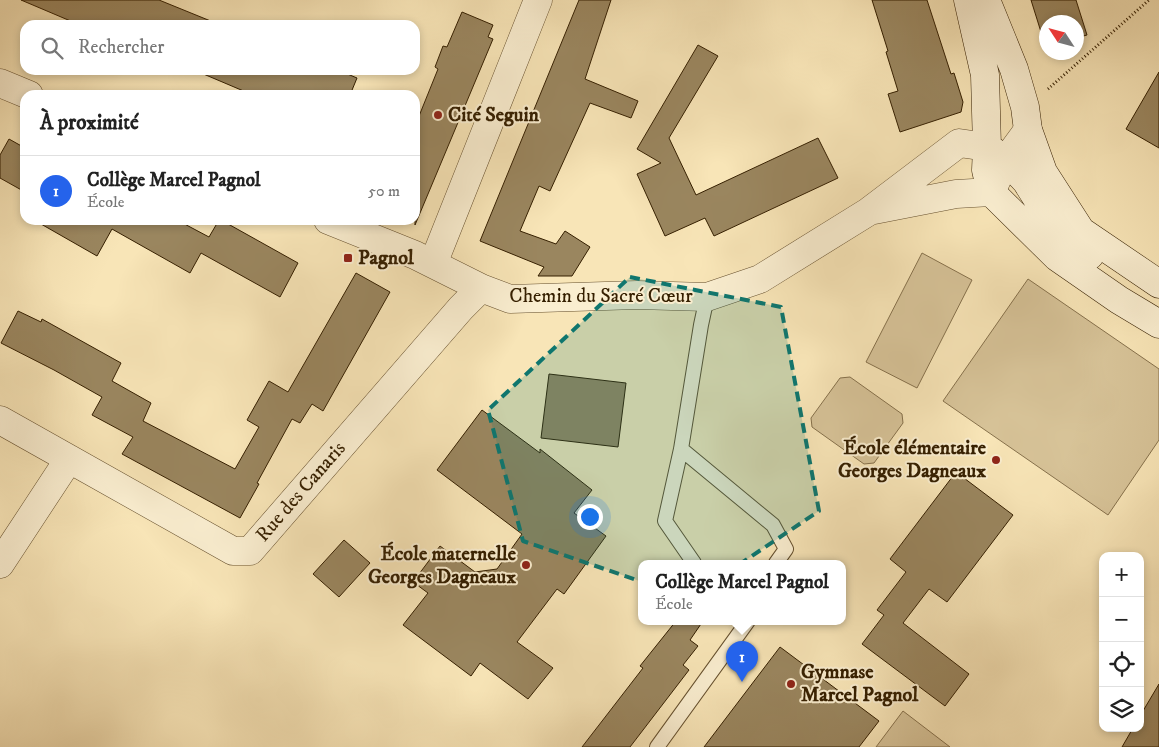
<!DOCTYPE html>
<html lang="fr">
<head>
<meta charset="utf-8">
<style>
  :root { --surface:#fff; --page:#f2f2f2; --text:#222; --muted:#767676; --line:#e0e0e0; --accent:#2563eb }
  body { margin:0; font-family:"IM FELL DW Pica",serif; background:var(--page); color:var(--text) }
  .controls { position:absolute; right:15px; bottom:15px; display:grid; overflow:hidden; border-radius:10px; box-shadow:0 2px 8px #0003 }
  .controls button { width:45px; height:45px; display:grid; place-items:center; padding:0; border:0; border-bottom:1px solid var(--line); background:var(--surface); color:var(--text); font:25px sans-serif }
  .compass { position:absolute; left:1039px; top:15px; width:45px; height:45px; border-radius:50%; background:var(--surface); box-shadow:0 2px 8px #0003; rotate:306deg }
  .you { position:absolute; left:589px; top:516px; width:18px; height:18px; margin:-12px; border:4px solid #fff; border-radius:50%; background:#1a73e8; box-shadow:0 0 0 8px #1a73e833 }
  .badge { display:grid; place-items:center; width:32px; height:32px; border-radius:50%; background:var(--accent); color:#fff; font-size:16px; font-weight:700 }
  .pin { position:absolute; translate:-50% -41px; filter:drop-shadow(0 1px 2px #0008) }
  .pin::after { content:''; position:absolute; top:26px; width:18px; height:15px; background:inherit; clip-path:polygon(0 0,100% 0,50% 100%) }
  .popup { position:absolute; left:638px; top:560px; width:208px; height:65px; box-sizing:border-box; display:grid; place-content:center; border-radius:10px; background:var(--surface); filter:drop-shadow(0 1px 4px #0005); font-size:16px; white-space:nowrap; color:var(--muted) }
  .popup b { font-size:19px; color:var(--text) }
  .popup::after { content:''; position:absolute; left:50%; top:100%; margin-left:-10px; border:10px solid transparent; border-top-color:var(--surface) }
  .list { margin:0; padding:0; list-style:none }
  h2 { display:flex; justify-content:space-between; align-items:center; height:65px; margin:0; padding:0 20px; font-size:21px }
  h2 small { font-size:16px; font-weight:400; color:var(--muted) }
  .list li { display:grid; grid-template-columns:32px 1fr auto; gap:15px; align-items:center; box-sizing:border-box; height:70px; padding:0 20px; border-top:1px solid var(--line) }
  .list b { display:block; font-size:19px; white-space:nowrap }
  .list p { margin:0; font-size:16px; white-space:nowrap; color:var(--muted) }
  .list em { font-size:16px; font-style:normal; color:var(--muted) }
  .icon { flex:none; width:28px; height:28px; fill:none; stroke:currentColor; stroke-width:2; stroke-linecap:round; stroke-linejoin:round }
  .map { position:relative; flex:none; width:1159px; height:747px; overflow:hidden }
  .search { position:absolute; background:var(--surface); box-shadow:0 2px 8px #0003; left:20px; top:20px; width:400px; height:55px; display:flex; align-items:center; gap:12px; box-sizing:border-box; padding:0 18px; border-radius:15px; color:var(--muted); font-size:19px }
  .panel { position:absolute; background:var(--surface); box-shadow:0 2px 8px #0003; left:20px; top:90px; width:400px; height:135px; border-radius:15px }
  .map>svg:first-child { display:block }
  .green { fill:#d7c398; stroke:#86714c }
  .building { fill:#9a865f; stroke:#351f00 }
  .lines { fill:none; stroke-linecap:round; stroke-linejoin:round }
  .service-casing { stroke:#66502e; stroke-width:16 }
  .minor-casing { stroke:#66502e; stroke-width:29 }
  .secondary-casing { stroke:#351f00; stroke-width:29 }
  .path { stroke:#351f00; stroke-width:3; stroke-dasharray:1 2.5; stroke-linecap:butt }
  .service { stroke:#faeed0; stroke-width:14 }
  .minor { stroke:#faeed0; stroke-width:28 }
  .secondary { stroke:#faeed0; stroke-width:28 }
  .marked { fill:#0f766e; fill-opacity:0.2; stroke:#0f766e; stroke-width:4; stroke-dasharray:10 6; stroke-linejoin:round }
  .poi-dot { fill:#8f2418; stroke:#faeed0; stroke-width:2 }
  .labels { text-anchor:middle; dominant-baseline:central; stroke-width:4; stroke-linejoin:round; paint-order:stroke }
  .poi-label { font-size:20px; font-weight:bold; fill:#351f00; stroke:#faeed0; text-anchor:start }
  .street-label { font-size:20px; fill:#351f00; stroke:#faeed0 }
</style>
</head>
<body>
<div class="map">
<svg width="1159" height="747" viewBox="0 0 1159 747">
  <rect width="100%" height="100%" fill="#f8e5b7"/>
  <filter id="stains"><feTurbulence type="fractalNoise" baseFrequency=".004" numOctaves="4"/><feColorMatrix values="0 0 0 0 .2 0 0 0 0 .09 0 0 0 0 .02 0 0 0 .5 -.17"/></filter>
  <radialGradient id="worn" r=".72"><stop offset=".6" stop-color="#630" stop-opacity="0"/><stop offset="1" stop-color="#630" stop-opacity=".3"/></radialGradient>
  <path class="green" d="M922 253 972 280 917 388 866 362Z
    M1028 279 1159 369V440L1108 515 943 401Z
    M850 377 902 414 903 423 874 463 864 464 812 427 811 418 840 378Z
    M903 711 950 747H876Z"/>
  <path class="building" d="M21 0H159L218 24 80 25Z
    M579 0H611L585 79 638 101 631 118 590 103 550 191 539 186 520 231 556 244 565 231 590 247 572 276H538L544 267 480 241Z
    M872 0H927L951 74 954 73 963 102 961 112 900 132 888 94 898 91 886 52 888 51Z
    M1031 0H1076L1087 35 1076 38V22H1046V48Z
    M462 12 493 25 488 37 493 39 415 225V126L438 69 435 67 443 46 447 47Z
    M698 45 718 56 669 138 696 195 818 138 838 178 714 236 705 218 665 236 637 174 661 163 637 149Z
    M194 70H338L357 78 350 95H253Z
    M1159 72V148L1126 129Z
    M9 139 25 148V192L0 178V155Z
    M34 220H177L209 237 219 220H221L298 263 280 297 201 253 190 273 112 229 97 256Z
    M356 273 390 292 323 411 312 404 300 423 292 419 257 483 259 484 240 518 122 454 133 437 92 415 102 397 54 370 1 343 18 311 41 322 42 319 121 363 112 381 151 403 143 421 235 469 259 427 247 420 269 381 288 392Z
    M549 374 626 383 618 447 541 438Z
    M482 410 540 453V449L592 490 574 513 606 536 564 594 557 589 517 642 553 668 528 699 480 663 471 676 403 625 428 593 413 582 440 546 475 572 497 569 522 534 437 470Z
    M956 472 1013 515 947 602 929 589 903 623 969 674 945 706 862 644 884 615 877 610 906 572 890 559Z
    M344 540 370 563 339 597 313 574Z
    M676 621H703L690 640 698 646 683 665 689 670 630 747H582L643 668 640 666Z
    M780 647 879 721 859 747H704Z
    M1159 684V747H1122L1133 728H1140V716Z"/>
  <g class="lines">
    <defs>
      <path id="service" d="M681 449 773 525 786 549 776 563
        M694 563 665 521 681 449 701 325 707 297
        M657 747 748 621"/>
      <path id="minor" d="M0 83 29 95
        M874 210 956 194 991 192 1006 160 1028 130
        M328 220 415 255 481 288 510 299 637 295 707 297 760 279 868 212 959 143 987 147
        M433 264 538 0
        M0 420 233 551H250L461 308 481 288
        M0 564 69 459"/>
      <path id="secondary" d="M968 0 985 75 987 147 986 170 991 192 1057 257 1119 300 1159 324
        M986 0 1014 69 1025 107 1028 130 1043 172 1081 231 1159 284
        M987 147 1006 160 1026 181 1057 230 1090 255"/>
    </defs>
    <use href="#service" class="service-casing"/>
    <use href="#minor" class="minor-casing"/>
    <use href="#secondary" class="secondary-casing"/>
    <path class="path" d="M1048 89 1149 0"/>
    <use href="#service" class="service"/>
    <use href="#minor" class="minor"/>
    <use href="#secondary" class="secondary"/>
  </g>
  <path class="marked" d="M630 277 781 307 819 511 689 598 523 541 488 410Z"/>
  <g class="poi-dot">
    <circle cx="438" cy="115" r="5"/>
    <rect x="343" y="253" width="10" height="10" rx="2.5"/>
    <circle cx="996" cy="460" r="5"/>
    <circle cx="526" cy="565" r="5"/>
    <circle cx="791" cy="684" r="5"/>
  </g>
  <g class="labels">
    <g class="poi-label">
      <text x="448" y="115">Cité Seguin</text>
      <text x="358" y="258">Pagnol</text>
      <text x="986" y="448" text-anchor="end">École élémentaire<tspan x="986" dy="23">Georges Dagneaux</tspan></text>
      <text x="516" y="554" text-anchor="end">École maternelle<tspan x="516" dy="23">Georges Dagneaux</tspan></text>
      <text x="801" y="672">Gymnase<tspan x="801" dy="23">Marcel Pagnol</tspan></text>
    </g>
    <g class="street-label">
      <text x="601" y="296">Chemin du Sacré Cœur</text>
      <text transform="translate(301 492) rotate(-49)">Rue des Canaris</text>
    </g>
  </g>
  <rect width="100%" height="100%" filter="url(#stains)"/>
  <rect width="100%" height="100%" fill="url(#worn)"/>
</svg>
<div class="controls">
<button>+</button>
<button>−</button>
<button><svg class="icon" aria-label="locate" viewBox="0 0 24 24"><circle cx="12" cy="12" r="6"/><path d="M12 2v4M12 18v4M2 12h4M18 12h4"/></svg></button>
<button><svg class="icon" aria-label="layers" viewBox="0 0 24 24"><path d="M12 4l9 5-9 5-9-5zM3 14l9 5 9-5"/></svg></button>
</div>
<svg class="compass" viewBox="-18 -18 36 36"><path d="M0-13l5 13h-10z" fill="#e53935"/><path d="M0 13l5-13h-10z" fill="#767676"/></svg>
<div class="you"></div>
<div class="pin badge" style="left:742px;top:682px">1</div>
<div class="popup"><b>Collège Marcel Pagnol</b>École</div>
<div class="search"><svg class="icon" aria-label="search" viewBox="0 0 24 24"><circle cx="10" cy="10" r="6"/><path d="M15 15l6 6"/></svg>Rechercher</div>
<section class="panel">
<h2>À proximité<small></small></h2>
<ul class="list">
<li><span class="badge">1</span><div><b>Collège Marcel Pagnol</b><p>École</p></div><em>50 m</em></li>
</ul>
</section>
</div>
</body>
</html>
